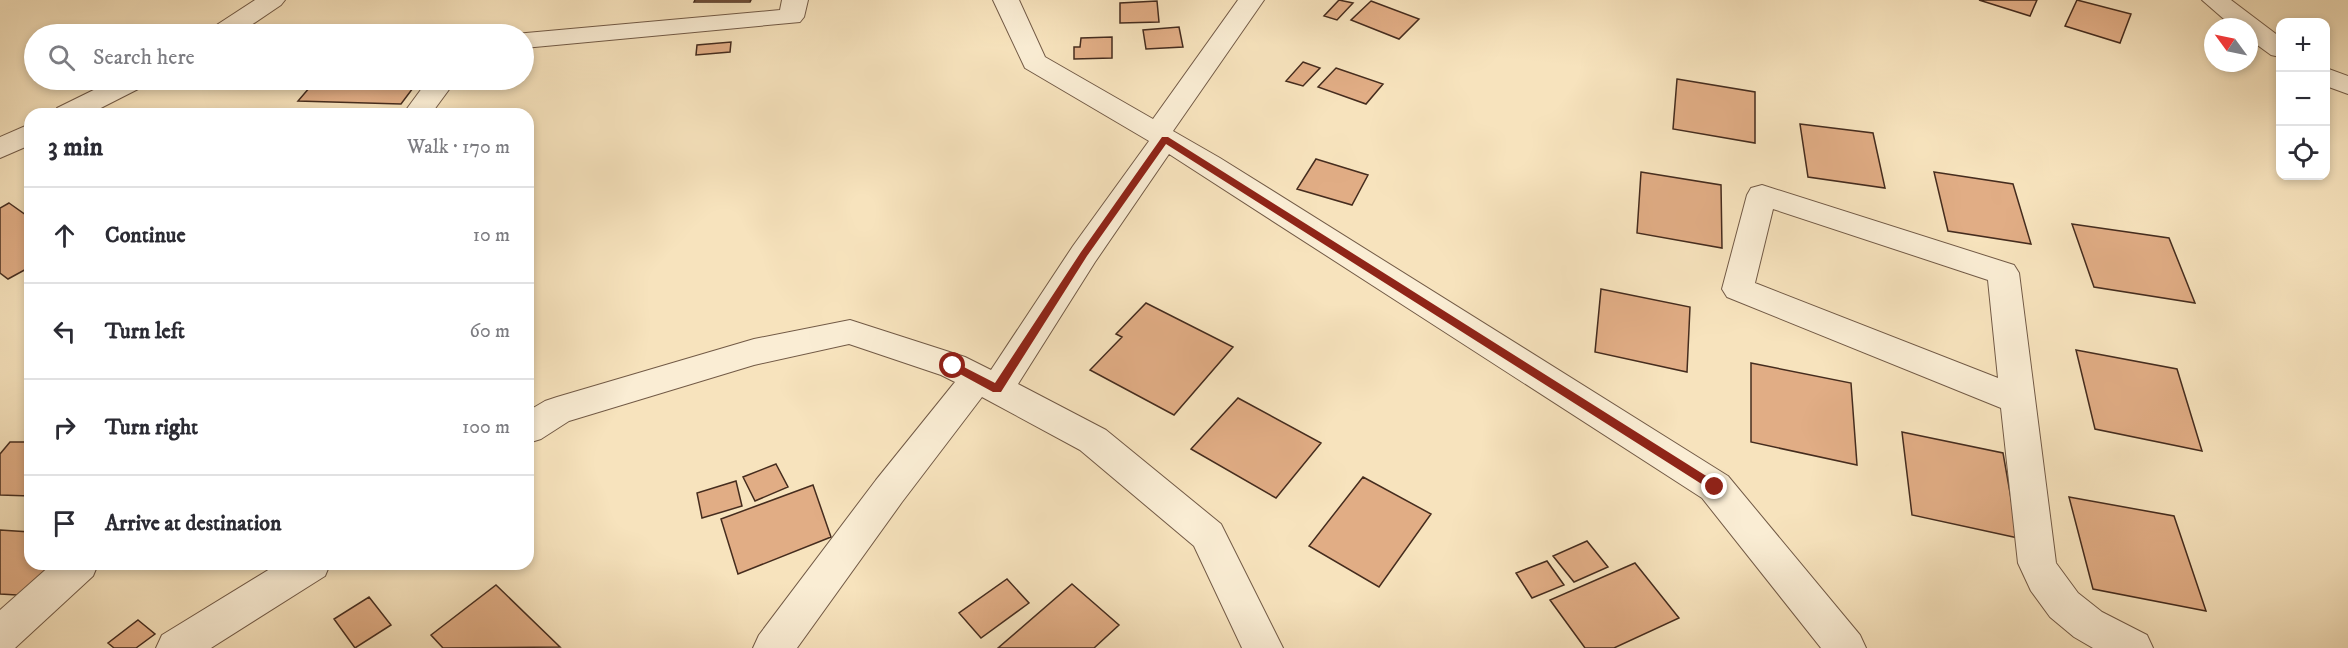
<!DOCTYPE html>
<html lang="en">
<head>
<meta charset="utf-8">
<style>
  :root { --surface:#fff; --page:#f7f7f7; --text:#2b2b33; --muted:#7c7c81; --line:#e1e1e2 }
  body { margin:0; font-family:"IM FELL DW Pica",serif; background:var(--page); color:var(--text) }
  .controls { position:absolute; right:18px; top:18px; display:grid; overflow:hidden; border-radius:12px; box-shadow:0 3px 9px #0003 }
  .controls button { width:54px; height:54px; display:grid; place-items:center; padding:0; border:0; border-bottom:2px solid var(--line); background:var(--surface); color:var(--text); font:30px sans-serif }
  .compass { position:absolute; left:2204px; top:18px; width:54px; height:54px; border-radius:50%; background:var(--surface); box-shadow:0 3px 9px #0003; rotate:303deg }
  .stop { position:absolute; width:18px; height:18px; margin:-14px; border:4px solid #8f2418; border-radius:50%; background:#fff }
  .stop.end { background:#8f2418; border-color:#fff; box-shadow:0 2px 6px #0008 }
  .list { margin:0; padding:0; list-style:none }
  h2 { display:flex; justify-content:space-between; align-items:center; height:78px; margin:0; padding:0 24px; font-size:26px }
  h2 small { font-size:20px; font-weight:400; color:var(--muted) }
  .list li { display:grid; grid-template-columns:39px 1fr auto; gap:18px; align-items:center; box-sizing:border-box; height:96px; padding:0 24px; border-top:2px solid var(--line) }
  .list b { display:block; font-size:22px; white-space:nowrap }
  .list em { font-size:20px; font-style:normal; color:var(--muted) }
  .icon { flex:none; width:33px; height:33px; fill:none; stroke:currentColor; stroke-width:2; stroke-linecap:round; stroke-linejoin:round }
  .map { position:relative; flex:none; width:2348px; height:648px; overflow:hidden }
  .search { position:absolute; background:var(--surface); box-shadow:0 3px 9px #0003; left:24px; top:24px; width:510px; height:66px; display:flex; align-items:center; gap:15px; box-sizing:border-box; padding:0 21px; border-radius:33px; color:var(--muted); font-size:22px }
  .panel { position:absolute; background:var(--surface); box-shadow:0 3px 9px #0003; left:24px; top:108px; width:510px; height:462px; border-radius:18px }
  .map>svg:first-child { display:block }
  .building { fill:#e1ad85; stroke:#452c1e; stroke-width:1.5 }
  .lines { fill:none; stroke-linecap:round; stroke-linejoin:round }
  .minor-casing { stroke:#725a46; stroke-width:2 }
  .minor { fill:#faedd4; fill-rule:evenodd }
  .route { fill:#8f2418 }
</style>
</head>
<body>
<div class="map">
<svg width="2348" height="648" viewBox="0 0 2348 648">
  <rect width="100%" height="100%" fill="#f7e3bd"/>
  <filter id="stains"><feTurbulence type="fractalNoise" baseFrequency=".00333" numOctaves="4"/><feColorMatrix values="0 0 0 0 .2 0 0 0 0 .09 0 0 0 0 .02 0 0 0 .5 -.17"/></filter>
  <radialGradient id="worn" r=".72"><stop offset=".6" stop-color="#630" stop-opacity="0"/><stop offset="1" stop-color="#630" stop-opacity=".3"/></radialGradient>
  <path class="building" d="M695 0H751L750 2H694Z
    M1339 0 1353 3 1337 20 1324 16Z
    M1979 0H2037L2030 16Z
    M2077 0 2131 14 2120 43 2065 26Z
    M1157 1 1159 22 1120 23V3Z
    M1371 1 1419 19 1399 39 1351 20Z
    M1179 27 1183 47 1146 49 1143 30Z
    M1112 37V58L1074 59V47H1080L1081 38Z
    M731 42 730 52 696 55 697 45Z
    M1303 62 1320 68 1303 86 1286 81Z
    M1336 68 1383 84 1366 104 1318 87Z
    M1677 79 1755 92V143L1673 129Z
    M316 80H419L401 104 298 101Z
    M1800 124 1873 133 1885 188 1808 177Z
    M1316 159 1368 175 1352 205 1297 189Z
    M1641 172 1721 185 1722 248 1637 233Z
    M1934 172 2013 184 2031 244 1948 231Z
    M9 203 30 218V267L8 279 0 273V208Z
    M2072 224 2169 238 2195 303 2094 287Z
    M1601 289 1690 307 1687 372 1595 352Z
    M1146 303 1233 347 1174 415 1090 370 1122 337 1116 334Z
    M2076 350 2177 369 2202 451 2095 429Z
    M1751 363 1851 383 1857 465 1751 442Z
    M1238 398 1321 443 1276 498 1191 449Z
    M1902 432 2003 453 2018 538 1912 515Z
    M10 442H30V496L0 495V454Z
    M776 464 788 487 755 501 743 477Z
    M1363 477 1431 514 1379 587 1309 546Z
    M736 481 742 506 702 518 697 493Z
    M813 485 831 537 738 574 721 519Z
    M2069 497 2174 516 2206 611 2093 589Z
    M0 530 30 532V564H58L34 596 0 594Z
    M1587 541 1608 567 1574 582 1553 556Z
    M1547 561 1564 585 1532 598 1516 573Z
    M1635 563 1679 618 1614 648H1585L1550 600Z
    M1007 579 1029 603 981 638 959 613Z
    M1072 584 1119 625 1094 648H998Z
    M496 585 560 647 443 648 431 635Z
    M369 597 391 625 355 648 334 619Z
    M138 620 155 634 136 648H114L108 643Z"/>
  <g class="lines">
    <defs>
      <path id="minor" d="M255 0H285L281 5 238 34H208L212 28Z
        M782 0H808L804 17 800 22 524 48V34H515L780 10Z
        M993 0H1019L1045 57 1153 119 1238 0H1264L1173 131 1220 158 1728 476 1860 635 1866 648H1821L1702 498 1169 154 1095 262 1018 384 1106 430 1221 524 1283 648H1242L1194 546 1080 450 982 397 902 502 797 648H753L759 635 876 480 955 382 941 375 849 344 754 365 569 421 541 439 528 443V411L545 401 557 397 754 339 850 320 965 357 991 370 1073 246 1149 141 1025 68Z
        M2202 0H2231L2280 37V57L2271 55 2249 39V27H2233Z
        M2326 68 2348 76V94L2326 86Z
        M114 80H148L144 86 89 114H53L57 108Z
        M428 80H456L431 114H403Z
        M30 124V145L0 158V137Z
        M1762 185 2014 265 2019 273 2056 563 2078 593 2102 612 2147 635 2153 648H2093L2074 637 2050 617 2031 591 2018 563 2001 408 1727 297 1722 289 1747 195 1751 188ZM1773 209 1988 280 1998 378 1755 283Z
        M52 564H98L93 576 15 648H0V610Z
        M278 564H330L325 576 211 648H156L162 635Z"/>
    </defs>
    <use href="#minor" class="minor-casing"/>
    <use href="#minor" class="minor"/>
  </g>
  <path class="route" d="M1162 137H1168L1719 484V490H1711L1166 144 1087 256 1001 392H993L949 368V363H956L995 383 1081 252Z"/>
  <rect width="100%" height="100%" filter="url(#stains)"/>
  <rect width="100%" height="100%" fill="url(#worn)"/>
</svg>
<div class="controls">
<button>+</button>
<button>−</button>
<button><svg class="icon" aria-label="locate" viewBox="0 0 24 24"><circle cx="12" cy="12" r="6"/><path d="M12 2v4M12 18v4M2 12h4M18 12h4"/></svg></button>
</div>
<svg class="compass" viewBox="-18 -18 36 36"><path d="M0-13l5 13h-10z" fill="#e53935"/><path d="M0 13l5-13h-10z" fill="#7c7c81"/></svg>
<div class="stop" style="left:953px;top:366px"></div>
<div class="stop end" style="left:1715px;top:487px"></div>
<div class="search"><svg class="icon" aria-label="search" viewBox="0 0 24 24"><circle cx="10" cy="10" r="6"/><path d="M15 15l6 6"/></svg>Search here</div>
<section class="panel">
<h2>3 min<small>Walk · 170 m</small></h2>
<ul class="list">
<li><svg class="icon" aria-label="ahead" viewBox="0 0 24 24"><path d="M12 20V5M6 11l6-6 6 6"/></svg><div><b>Continue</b></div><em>10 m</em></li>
<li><svg class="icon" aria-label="left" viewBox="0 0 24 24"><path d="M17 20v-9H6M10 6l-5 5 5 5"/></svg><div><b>Turn left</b></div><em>60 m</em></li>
<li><svg class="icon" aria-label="right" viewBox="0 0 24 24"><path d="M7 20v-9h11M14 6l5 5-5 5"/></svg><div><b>Turn right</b></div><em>100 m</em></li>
<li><svg class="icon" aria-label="arrive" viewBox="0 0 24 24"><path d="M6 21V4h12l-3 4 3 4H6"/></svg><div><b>Arrive at destination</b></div></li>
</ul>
</section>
</div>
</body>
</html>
